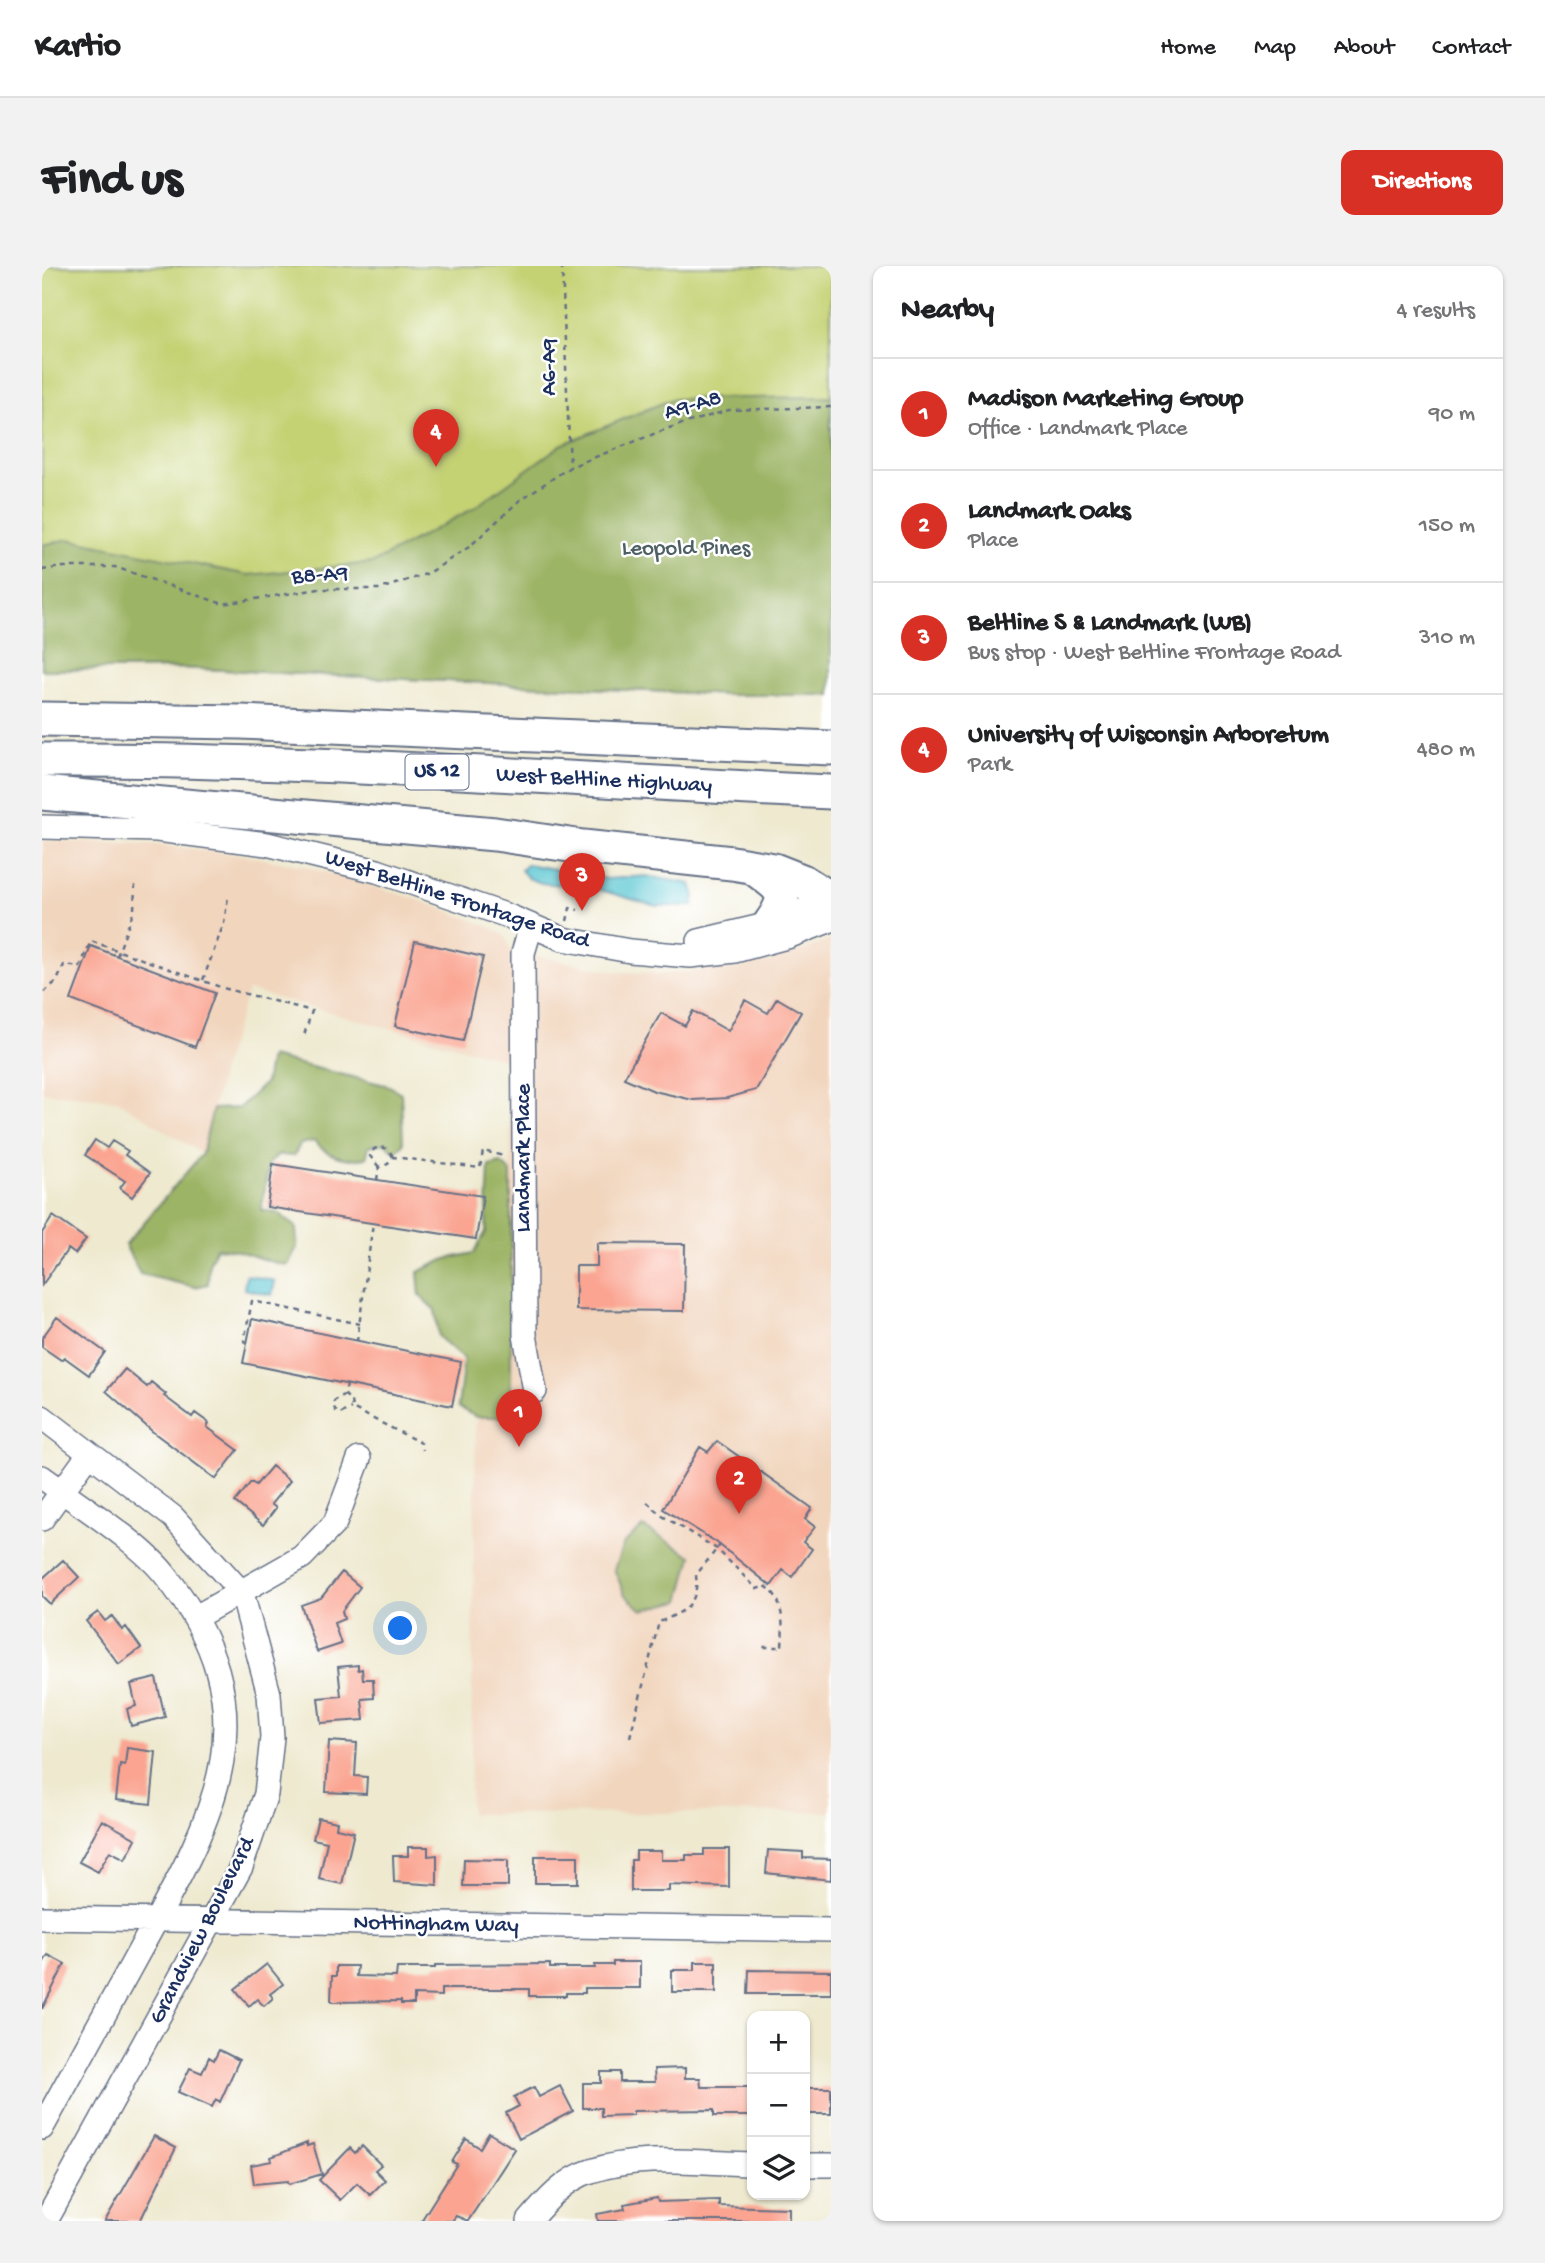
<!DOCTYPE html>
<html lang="en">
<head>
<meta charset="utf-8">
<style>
  :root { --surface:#fff; --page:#f2f2f2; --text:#202124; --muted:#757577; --line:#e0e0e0; --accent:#d93025 }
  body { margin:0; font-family:"Gochi Hand",sans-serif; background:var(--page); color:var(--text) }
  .controls { position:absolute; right:21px; bottom:21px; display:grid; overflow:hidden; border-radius:14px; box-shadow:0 2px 5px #0004 }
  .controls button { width:63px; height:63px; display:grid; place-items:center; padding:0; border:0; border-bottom:2px solid var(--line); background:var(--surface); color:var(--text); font:35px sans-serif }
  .you { position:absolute; left:359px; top:1363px; width:24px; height:24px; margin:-18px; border:5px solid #fff; border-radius:50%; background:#1a73e8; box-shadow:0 0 0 10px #1a73e833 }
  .badge { display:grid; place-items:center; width:46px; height:46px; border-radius:50%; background:var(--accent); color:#fff; font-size:23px; font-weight:700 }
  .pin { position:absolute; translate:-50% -58px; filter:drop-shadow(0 2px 4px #0008) }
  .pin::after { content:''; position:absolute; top:37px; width:24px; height:21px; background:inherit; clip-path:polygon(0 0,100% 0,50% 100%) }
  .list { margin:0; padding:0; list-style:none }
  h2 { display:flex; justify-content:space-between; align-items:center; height:91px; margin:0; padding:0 28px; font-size:30px }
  h2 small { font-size:23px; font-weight:400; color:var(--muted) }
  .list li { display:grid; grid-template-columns:46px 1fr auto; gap:21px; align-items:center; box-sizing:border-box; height:112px; padding:0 28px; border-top:2px solid var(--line) }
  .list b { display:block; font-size:26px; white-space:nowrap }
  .list p { margin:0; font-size:23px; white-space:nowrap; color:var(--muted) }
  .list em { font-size:23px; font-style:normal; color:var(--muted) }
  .icon { flex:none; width:38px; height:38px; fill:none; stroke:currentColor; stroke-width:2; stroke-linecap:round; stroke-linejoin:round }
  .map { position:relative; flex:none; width:789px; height:1955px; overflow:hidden; border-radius:14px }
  header { display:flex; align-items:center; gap:42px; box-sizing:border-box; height:98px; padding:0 35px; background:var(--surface); border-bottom:2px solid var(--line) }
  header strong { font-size:33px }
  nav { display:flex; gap:38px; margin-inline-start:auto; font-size:24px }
  .intro { display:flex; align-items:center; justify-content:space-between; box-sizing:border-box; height:168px; padding:0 42px }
  h1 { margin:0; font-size:49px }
  .button { padding:18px 32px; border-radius:14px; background:var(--accent); color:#fff; font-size:24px; font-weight:700 }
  main { display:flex; gap:42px; padding:0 42px }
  aside { flex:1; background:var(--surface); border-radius:14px; box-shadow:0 2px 5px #0004 }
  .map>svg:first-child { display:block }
  .built { fill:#f1d5bd }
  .green { fill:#c5d273; stroke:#708068; stroke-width:2 }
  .forest { fill:#9cb465; stroke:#5c7262; stroke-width:2 }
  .water { fill:#5bc7d3; stroke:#3b7b98; stroke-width:2 }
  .building { fill:#faa491 }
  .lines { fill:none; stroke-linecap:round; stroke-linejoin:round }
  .minor-casing { stroke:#657086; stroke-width:26 }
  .highway-casing { stroke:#657086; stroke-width:37 }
  .path { stroke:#657086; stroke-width:2.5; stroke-dasharray:5 5; stroke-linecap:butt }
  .minor { stroke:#fff; stroke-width:23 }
  .highway { stroke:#fff; stroke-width:33 }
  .labels { text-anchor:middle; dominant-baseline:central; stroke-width:5; stroke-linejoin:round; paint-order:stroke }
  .shield { fill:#fff; stroke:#5f6d8e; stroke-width:2 }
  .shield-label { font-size:21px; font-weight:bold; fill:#1b2f5e }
  .street-label { font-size:23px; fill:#1b2f5e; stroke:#fff }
  .park-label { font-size:23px; fill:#4e6064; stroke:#fff }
</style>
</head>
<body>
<header>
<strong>Kartio</strong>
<nav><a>Home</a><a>Map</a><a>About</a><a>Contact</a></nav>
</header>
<div class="intro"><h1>Find us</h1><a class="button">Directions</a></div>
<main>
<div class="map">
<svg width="789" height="1955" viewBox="0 0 789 1955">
  <rect width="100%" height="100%" fill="#fff"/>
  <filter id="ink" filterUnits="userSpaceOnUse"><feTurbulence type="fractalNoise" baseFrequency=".0143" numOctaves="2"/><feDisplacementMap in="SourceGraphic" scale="14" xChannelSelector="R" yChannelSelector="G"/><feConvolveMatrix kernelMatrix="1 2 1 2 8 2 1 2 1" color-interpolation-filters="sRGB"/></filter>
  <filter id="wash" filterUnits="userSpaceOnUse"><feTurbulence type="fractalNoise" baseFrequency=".00686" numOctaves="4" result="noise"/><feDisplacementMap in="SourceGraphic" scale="28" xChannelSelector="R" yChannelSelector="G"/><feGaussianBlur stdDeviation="1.57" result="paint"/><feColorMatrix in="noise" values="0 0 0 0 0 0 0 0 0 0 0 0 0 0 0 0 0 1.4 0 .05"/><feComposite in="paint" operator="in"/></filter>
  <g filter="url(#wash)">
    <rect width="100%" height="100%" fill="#eee9cf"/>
    <path class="built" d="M0 575 108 578 193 588 265 601 371 632 448 661 463 670 469 685 571 705 616 708 694 702 726 696 789 674V1546L428 1548 434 1151H469L468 795 206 724 180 804 160 888 75 834 0 826Z"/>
    <path class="green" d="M0 0H789V429H688L139 402 0 404Z"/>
    <path class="forest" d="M789 131V429H688L139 402 0 404V279L27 273 206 309 331 297 432 242 519 179 630 133Z
      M228 791 347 820 359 827 361 878 354 886 343 877 327 880 324 892C303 895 286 891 272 875L258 878 252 890 236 889 227 897 219 944 236 947 254 961 255 981 246 999C220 996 199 982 174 982L167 998 166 1018 153 1021 98 1008 83 979 160 888 171 843 197 842 223 817Z
      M459 897 469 906V1151H434L416 1141 422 1093 397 1071 393 1044 378 1030 376 1006 404 993 432 987 444 966 447 900Z
      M601 1261 650 1290 638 1335 600 1344 583 1329 572 1303 582 1277Z"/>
    <path class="water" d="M485 598 565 613 604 610 649 618 653 630 651 640H614L551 622 499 617 486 612 479 604Z
      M204 1009 233 1015 230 1029 202 1023Z"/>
    <g id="blocks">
      <path class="building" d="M373 675 441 691 421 775 353 760Z
        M49 680 173 727 153 781 29 734Z
        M735 732 759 746 714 824 685 832 651 834 612 825 582 812 619 747 643 760 651 745 686 765 703 734 726 747Z
        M53 874 65 882 70 875 86 885 83 889 108 907 90 931 78 922 83 915 43 889Z
        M231 898 441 930 434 973 225 941Z
        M11 950 44 973 33 988 26 983 0 1019V967Z
        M555 977 643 978 642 1045 534 1044V1000H555Z
        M15 1051 63 1086 47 1109 22 1091 19 1094 0 1081V1072Z
        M210 1053 419 1096 410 1140 201 1097Z
        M83 1103 105 1121 109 1116 124 1128 122 1130 150 1151 153 1147 167 1157 165 1161 196 1184 174 1213 111 1166 64 1125Z
        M675 1175 770 1242 763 1253 773 1261 761 1276 770 1283 750 1311 741 1304 729 1320 674 1276 621 1243 658 1181 666 1186Z
        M230 1200 248 1215 229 1238 234 1242 221 1259 193 1236 209 1216 214 1219Z
        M21 1294 37 1311 8 1338 0 1330V1313Z
        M300 1306 318 1321 300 1345 302 1353 292 1357 299 1378 275 1386 259 1339 279 1332Z
        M56 1346 63 1355 70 1350 80 1364 84 1361 99 1382 77 1398 44 1355Z
        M316 1399V1404L320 1403 321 1413H331L332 1432 320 1433 322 1454 279 1457 276 1432 299 1430 296 1401Z
        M114 1412 123 1451 89 1460 85 1443 94 1440 89 1418Z
        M287 1475 315 1477 313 1510 325 1511 324 1528 284 1526Z
        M85 1482 114 1486 109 1538 74 1534 78 1498 83 1499Z
        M276 1552 295 1556 294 1562 312 1566 300 1618 277 1613 285 1576 271 1573Z
        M60 1554 94 1573 83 1593 68 1585 56 1606 37 1596Z
        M366 1581H386V1590L395 1589V1619L352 1616 351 1590H366Z
        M662 1583H687V1621L627 1619V1625H589V1594H594V1585H619V1594H644V1589H662Z
        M726 1584 761 1586V1592L789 1593V1614L724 1607Z
        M493 1590H536V1617H493Z
        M422 1593 466 1594V1620H421Z
        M6 1689 23 1698 0 1743V1699Z
        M571 1696H598V1722H543V1727H524V1730H487V1723H399V1730L372 1729V1738H359V1735L292 1736 289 1734 290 1710H294V1700H315L314 1710 354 1711 355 1702H393V1699L508 1698V1702H553V1699H571Z
        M653 1696H674V1726H630V1704H653Z
        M225 1698 241 1718 228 1728 231 1732 222 1740 215 1733 207 1740 193 1723Z
        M707 1704 789 1705V1728H706Z
        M177 1784 197 1794 178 1836 174 1833 170 1841 136 1826 148 1802 160 1807 167 1791 172 1794Z
        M643 1802V1812H658L659 1821H710V1850H672V1844L591 1845V1849L559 1850V1842H541V1817H559V1806H578V1816H613L612 1803Z
        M518 1820 531 1845 477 1873 464 1847 477 1840 472 1831 492 1821 497 1831Z
        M763 1822H789V1848H763Z
        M447 1867 473 1883 426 1955 414 1950 410 1955H379L415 1898 410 1896 424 1873 438 1882Z
        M112 1870 134 1882 98 1955H63Z
        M265 1877V1880L271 1878 280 1908 247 1918 246 1915 212 1918 209 1899 230 1895 229 1891Z
        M320 1880 339 1899 333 1904 343 1914 328 1929 315 1917 298 1934 277 1914 308 1882 313 1887Z
        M615 1932 616 1936 677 1934V1940L747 1942V1955H556L555 1948 583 1943 582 1938Z"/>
    </g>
  </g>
  <g filter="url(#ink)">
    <use href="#blocks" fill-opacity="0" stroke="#657086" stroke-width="2"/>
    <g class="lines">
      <defs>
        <path id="minor" d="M0 561 115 564 225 578 335 605 469 651 521 673 588 685 648 690 693 685 745 671 789 654
          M489 660 481 687 483 1069 493 1125
          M657 675 728 658 789 633
          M0 1151 131 1251 200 1327 227 1428 230 1471 224 1528 199 1601 4 1955
          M0 1211C35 1237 99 1277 124 1310 232 1446 172 1550 100 1680 67 1741 33 1801 0 1862
          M0 1253 47 1188
          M154 1351 260 1291 293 1257 317 1193
          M0 1652 789 1664
          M763 1899H789
          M487 1955C504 1935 523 1913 549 1905 599 1888 658 1897 710 1898"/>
        <path id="highway" d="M0 453 199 456 789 482
          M0 494C263 492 526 514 789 526
          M0 527 453 568 541 581 690 597 732 604 760 615 789 633
          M712 602C740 623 750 627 728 658"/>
      </defs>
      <use href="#minor" class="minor-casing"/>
      <use href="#highway" class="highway-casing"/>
      <path class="path" d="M520 0 528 201
        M0 304 21 301H73L181 338 277 323H338L387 307 427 281 478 234 528 201 627 162 687 144 789 141
        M525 655 528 642 536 644
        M75 690 92 644 93 619
        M161 714 182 657 186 631
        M2 726 15 715 22 699 38 701 49 675 181 722 270 745 262 769
        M337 901 328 890 332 883C342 880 346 881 351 891
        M335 914 337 901 346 898 351 891 438 902 441 885 462 890
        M315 1075 331 957
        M205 1076 202 1075 210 1035 318 1058
        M305 1118 303 1129 309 1135 310 1142 379 1177 380 1184
        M303 1129 295 1131 291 1137 293 1144 298 1148 309 1142
        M605 1236 619 1249 675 1283 715 1323 723 1320C743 1331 741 1362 740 1381H717
        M588 1471 617 1356C642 1346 657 1339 654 1309L678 1279"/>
      <use href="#minor" class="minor"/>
      <use href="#highway" class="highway"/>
    </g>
  </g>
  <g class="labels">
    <rect class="shield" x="363.5" y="488.5" width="63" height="35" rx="5"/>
    <g class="shield-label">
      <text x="395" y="506">US 12</text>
    </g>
    <g class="street-label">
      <text transform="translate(508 101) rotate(-90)">A6-A9</text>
      <text transform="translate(651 140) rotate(-16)">A9-A8</text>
      <text transform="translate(278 310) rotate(-4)">B8-A9</text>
      <text transform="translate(562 515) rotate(3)">West Beltline Highway</text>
      <text transform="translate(415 634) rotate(18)">West Beltline Frontage Road</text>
      <text transform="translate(482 892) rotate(-90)">Landmark Place</text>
      <text transform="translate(394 1659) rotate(1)">Nottingham Way</text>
      <text transform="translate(161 1665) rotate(-63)">Grandview Boulevard</text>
    </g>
    <g class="park-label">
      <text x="644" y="283">Leopold Pines</text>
    </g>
  </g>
</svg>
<div class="controls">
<button>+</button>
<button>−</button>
<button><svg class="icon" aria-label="layers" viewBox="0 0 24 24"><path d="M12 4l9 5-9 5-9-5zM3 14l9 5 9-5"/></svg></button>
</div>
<div class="you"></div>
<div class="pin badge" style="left:477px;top:1181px">1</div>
<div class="pin badge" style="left:697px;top:1248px">2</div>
<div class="pin badge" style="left:540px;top:645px">3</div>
<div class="pin badge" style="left:394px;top:201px">4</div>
</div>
<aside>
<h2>Nearby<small>4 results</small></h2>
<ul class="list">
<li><span class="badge">1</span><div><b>Madison Marketing Group</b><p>Office · Landmark Place</p></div><em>90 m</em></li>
<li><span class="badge">2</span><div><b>Landmark Oaks</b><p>Place</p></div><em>150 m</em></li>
<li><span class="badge">3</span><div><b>Beltline S &amp; Landmark (WB)</b><p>Bus stop · West Beltline Frontage Road</p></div><em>310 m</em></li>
<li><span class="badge">4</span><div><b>University of Wisconsin Arboretum</b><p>Park</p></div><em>480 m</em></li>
</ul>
</aside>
</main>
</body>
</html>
